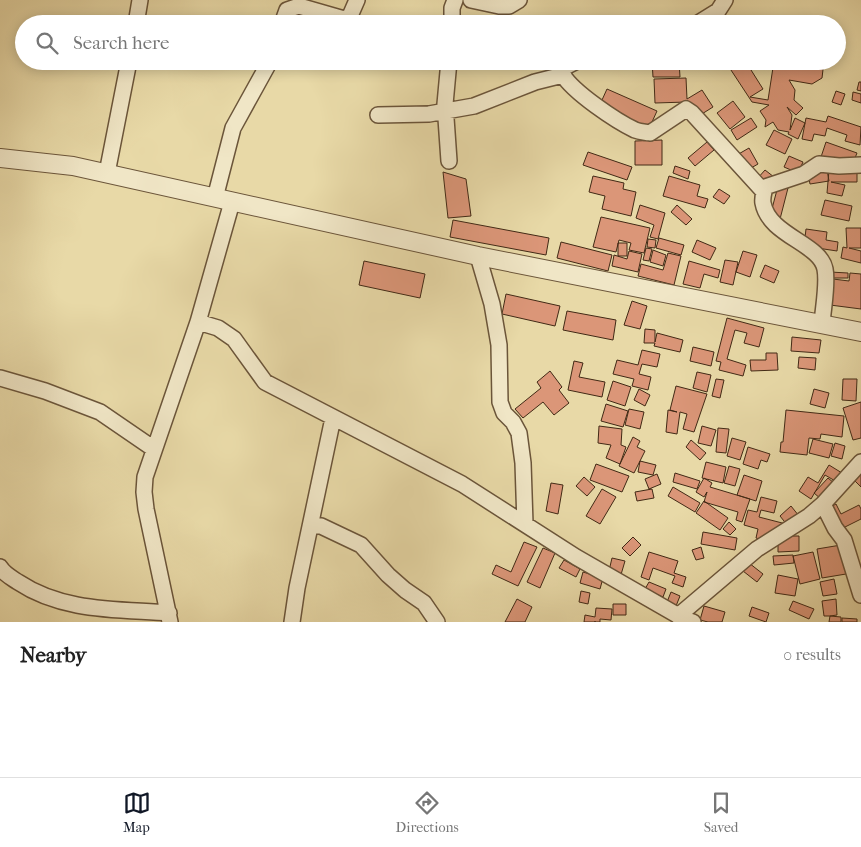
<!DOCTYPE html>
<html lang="en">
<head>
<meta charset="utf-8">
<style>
  :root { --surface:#fff; --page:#f2f2f2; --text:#222; --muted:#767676; --line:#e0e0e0; --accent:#111827 }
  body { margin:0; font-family:"IM FELL French Canon",serif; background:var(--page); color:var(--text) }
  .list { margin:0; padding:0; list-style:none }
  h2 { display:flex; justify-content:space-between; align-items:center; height:65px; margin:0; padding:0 20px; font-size:21px }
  h2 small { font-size:16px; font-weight:400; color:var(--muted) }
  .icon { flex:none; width:28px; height:28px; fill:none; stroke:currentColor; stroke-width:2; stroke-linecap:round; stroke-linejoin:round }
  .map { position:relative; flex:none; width:861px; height:622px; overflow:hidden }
  .search { position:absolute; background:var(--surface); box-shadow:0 2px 12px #0003; left:15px; right:15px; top:15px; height:55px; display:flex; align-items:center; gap:12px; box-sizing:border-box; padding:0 18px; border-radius:28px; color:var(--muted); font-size:19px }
  .sheet { height:155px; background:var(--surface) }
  nav { display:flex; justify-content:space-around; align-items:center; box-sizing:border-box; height:70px; border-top:1px solid var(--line); background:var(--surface); font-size:14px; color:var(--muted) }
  nav a { display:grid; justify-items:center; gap:2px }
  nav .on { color:var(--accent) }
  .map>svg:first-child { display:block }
  .building { fill:#db9678; stroke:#412915 }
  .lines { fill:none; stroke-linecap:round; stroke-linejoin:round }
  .minor-casing { stroke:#6b553a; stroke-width:18 }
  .tertiary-casing { stroke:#6b553a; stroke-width:20 }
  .minor { stroke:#f0e6c6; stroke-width:15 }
  .tertiary { stroke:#f0e6c6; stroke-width:18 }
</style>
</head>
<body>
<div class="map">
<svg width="861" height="622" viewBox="0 0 861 622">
  <rect width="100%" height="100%" fill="#e8d9a7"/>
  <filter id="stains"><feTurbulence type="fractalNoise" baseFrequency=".004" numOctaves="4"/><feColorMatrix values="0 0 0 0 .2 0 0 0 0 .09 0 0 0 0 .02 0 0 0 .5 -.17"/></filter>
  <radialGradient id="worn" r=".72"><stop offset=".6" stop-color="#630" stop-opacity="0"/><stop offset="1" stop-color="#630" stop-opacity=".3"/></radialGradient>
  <path class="building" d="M652 61H679L680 77H653Z
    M698 61H714V69L698 68Z
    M739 61 746 62 763 89 750 97 768 100 774 61H810L812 64V61H824L822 78 812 84 789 80 795 90 794 100 803 108 796 115 787 107 792 115 790 130 795 118 805 123 798 139 788 134 789 132 778 130 773 122 765 127 766 120 760 111 769 105 752 102 729 67Z
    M686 78 687 99 702 90 713 107 697 117 687 100V102L655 103 654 79Z
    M859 82H861V91L857 90Z
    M607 89 657 111 647 133 597 111Z
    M836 91 845 94 841 105 832 102Z
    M853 92 861 94V103L852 100Z
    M733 101 745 117 730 129 717 113Z
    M828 116 861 127 860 145 845 141 847 135 827 128 825 136 814 134 812 141 802 139 806 118 826 122Z
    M751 118 757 127 737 140 731 130Z
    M774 130 792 139 785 154 766 145Z
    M662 140V165H635V141Z
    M707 142 714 150 695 166 688 158Z
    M826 142 857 153 851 168 821 157Z
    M749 148 758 164 739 175 730 159Z
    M588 152 632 167 627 180 583 165Z
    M789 156 803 162 798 173 784 167Z
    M675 166 690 171 688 179 673 173Z
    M765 170 774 177 766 187 757 179Z
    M827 170 829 181 810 184 808 173Z
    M829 170H857V182H831L845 185 842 196 827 193Z
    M443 172 466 179 471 216 448 218Z
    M593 176 624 183 623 189 636 192 631 216 602 209 605 196 589 192Z
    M669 176 700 185 697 196 708 199 705 208 663 196Z
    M778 186 788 188 779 223 769 220Z
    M719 189 730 196 724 204 713 197Z
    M825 200 852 206 849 221 821 215Z
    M640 205 665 213 658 239 650 237 654 225 636 218Z
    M677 205 692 219 686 225 671 212Z
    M601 217 650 228 644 253 629 250 631 243 619 240 616 252 593 247Z
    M453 220 549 238 546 255 450 237Z
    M846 228H861V248H849L861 251V263L841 258 843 247 847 248Z
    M806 229 827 232 826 240 838 242 837 251 804 246Z
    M659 238 684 245 681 255 656 248Z
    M648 239 656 240 655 248 647 247Z
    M697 240 716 248 710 260 692 252Z
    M561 242 612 255 608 271 557 258Z
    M618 243H627V256H618Z
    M646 248 652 249 649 261 643 260Z
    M653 250 666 255 663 266 650 262Z
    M629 251 642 254 638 272 612 266 614 255 627 259Z
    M743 251 757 255 750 277 736 272Z
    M668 253 681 256 674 285 638 276 641 264 663 270Z
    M725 260 738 262 733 285 720 282Z
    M364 261 425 274 420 298 359 285Z
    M689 261 720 270 718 278 704 274 700 288 683 284Z
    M765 265 779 271 774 283 760 277Z
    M830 272 848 273V278H830Z
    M850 273 861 274V309L830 305 833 279 849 281Z
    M506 294 560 306 555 326 502 314Z
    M632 301 647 306 640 329 624 325Z
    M567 311 616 320 613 340 563 330Z
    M727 318 764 328 759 347 744 343 747 333 735 330 727 359 746 365 743 376 719 370 721 362 716 361Z
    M645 329 655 330V342L657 333 683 340 680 352 654 346 655 343H644Z
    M792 337 821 340 819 353 791 351Z
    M693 347 714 352 711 366 690 361Z
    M642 350 660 354 657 367 642 364 639 374 651 377 648 390 632 386 634 379 613 374 617 360 638 365Z
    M766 353H777L778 370 751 371 750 360H766Z
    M799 357 816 358 815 370 798 368Z
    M574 361 583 363 579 377 605 382 602 397 568 390Z
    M550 371 562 387 559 390 569 403 554 415 543 402 523 418 515 409 541 388 537 382Z
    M697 372 711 375 707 392 693 388Z
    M716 379 724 380 720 398 712 396Z
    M843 379H857L856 401 842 400Z
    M613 381 631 387 625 406 607 400Z
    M676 386 707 394 694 432 683 429 687 414 680 412 677 434 666 432 668 410 677 412 670 410Z
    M639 389 650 395 645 406 634 400Z
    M814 389 829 393 825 408 810 404Z
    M861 402V438L853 440 843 408Z
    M606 404 628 411 623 427 601 421Z
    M629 409 644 412 640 429 625 425Z
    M786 410 844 416 842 437 821 434 820 439 809 438 807 455 780 452 781 442H783Z
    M599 426 622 429 621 445 626 447 620 464 606 458 611 445 598 443Z
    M702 426 716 430 711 446 698 443Z
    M718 428 729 429 726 453 716 452Z
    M633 437 640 441 637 447 645 451 634 473 619 466Z
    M732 438 746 442 740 460 727 456Z
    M813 439 833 444 829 458 809 453Z
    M691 440 706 453 700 460 686 447Z
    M835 443 845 446 842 459 831 456Z
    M748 447 770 454 767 462 761 460 758 469 743 464Z
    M640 461 656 465 653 475 638 472Z
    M706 462 726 467 723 483 702 478Z
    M596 464 629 476 622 492 590 480Z
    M829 465 842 473 837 482 825 475 811 499 799 491 808 477 818 483Z
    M729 466 740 469 735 486 724 483Z
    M861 468V487L852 478Z
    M675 473 700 481 697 489 673 482Z
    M657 474 661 484 649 489 645 479Z
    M744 475 762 481 756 501 737 495Z
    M584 477 595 487 587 496 576 486Z
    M704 478 712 483 710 487 750 499 742 522 736 520 738 512 704 502 707 492 704 497 696 492Z
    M828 478 834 483 821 499 814 493Z
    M551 483 563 485 558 514 546 511Z
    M673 487 700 503 695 512 668 496Z
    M602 489 616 497 600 524 586 516Z
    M652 489 654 498 637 501 635 492Z
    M761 497 777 501 774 513 761 510 759 517 786 524 769 542 756 538 758 529 744 525 748 510 757 512Z
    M704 501 728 518 720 530 696 513Z
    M836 504 841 514 859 505 861 509V519L837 531 827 509Z
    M791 506 799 516 788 526 780 516Z
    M729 522 736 529 730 535 723 529Z
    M703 532 737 538 735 550 701 544Z
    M778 536H799V551L778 552Z
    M633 537 641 545 630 556 622 548Z
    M524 542 537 547 518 586 492 574 496 565 511 572Z
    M841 545 846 574 822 578 817 549Z
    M701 547 704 558 696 560 692 550Z
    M543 548 555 553 540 588 527 582Z
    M649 552 678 561 674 573 686 577 683 587 672 583 675 576 653 568 649 580 641 577Z
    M813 552 820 579 800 584 793 556Z
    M793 555 794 563 774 565 773 556Z
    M612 558 625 561 620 578 608 575Z
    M564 560 580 569 576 577 559 568Z
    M749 563 763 574 757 582 743 571Z
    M583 572 603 578 600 589 580 583Z
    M778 575 798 579 795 596 775 593Z
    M834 579 837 594 823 596 820 582Z
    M649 582 666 589 663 597 645 589Z
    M581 591 590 593 588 604 579 602Z
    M671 592 680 596 676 606 667 602Z
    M517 599 532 607 525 622H505Z
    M836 599 837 615 830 616 841 617V622H829L830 616H824L822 601Z
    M793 601 814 609 809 619 789 610Z
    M613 604H626V615H613Z
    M704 606 725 612 722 622H708L700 620Z
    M752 607 769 613 766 622 749 616Z
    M596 608 612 609 611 620 600 619V622H595V621V622H584L585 615 595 617Z
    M842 618 857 619V622H842Z"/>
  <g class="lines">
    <defs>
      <path id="minor" d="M471 0 499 6H509L519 0
        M136 24 140 0
        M282 24 287 10 299 6 344 19 350 16 357 0
        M452 24V8L455 0
        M697 24 718 11 725 0
        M577 61 565 67 563 75C573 92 616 121 635 130 640 132 645 132 650 133L686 109 692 113 764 192
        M378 115 429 114 474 106 535 82 563 75
        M449 161 445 104 449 61
        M107 173 129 61
        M215 198 233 128 270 61
        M478 256 492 304 499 345 500 402 504 413 513 422 519 433 523 463 525 524
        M198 322 218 328 234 339 265 382 462 484 576 557 684 619 693 622
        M822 324C823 308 828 284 825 269 820 243 769 236 763 203 762 198 764 192 765 187L804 174 819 164 839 166 861 165
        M0 378 45 391 100 412 154 449
        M823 504 835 528 844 540 861 595
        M311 525 321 526 361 545 388 575 405 590 424 603 437 622
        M0 567C4 574 12 578 18 582 63 612 117 609 169 613
        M678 616 757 549 809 516 823 504 861 462
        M170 622 146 509 144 492 145 477 198 322 232 202
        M292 622 297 588 333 418"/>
      <path id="tertiary" d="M0 158 73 166 478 256 861 332"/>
    </defs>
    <use href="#minor" class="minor-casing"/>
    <use href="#tertiary" class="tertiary-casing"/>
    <use href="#minor" class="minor"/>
    <use href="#tertiary" class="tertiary"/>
  </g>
  <rect width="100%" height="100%" filter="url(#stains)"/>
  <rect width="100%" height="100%" fill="url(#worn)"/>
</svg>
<div class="search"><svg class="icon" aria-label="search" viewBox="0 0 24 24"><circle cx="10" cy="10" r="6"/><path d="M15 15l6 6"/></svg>Search here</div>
</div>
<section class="sheet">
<h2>Nearby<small>0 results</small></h2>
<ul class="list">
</ul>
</section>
<nav>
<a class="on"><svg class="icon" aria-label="map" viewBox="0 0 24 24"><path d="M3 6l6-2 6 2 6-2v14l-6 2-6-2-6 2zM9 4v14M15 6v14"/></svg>Map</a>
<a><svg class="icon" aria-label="directions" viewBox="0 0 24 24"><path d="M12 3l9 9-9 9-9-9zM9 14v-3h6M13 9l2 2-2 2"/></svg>Directions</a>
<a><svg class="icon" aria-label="saved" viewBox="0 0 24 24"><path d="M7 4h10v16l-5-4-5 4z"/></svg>Saved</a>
</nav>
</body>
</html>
